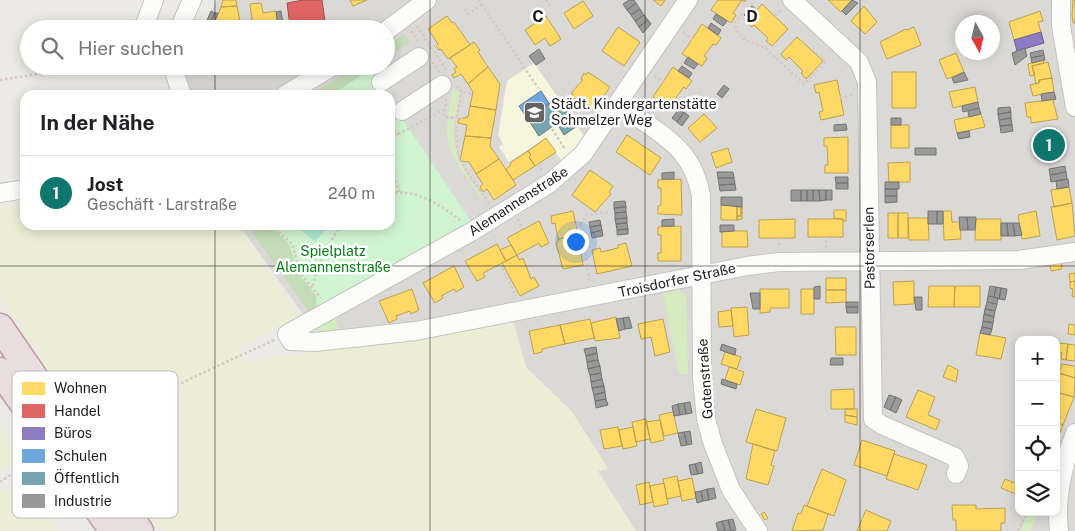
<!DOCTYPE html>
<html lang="de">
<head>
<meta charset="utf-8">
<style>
  :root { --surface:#fff; --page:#f6f6f6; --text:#202124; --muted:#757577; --line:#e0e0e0; --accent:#0f766e }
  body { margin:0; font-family:"Public Sans",sans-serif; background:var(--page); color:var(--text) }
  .controls { position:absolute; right:15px; bottom:15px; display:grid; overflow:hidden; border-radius:10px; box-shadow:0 2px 12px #0003 }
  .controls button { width:45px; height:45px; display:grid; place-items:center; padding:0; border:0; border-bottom:1px solid var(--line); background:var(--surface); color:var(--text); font:25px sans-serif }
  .compass { position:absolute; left:955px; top:15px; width:45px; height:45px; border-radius:50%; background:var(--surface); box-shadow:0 2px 12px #0003; rotate:172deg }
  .you { position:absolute; left:575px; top:241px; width:18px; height:18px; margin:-12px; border:4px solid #fff; border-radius:50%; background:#1a73e8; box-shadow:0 0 0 8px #1a73e833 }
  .badge { display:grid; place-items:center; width:32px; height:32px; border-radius:50%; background:var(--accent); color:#fff; font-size:16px; font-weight:700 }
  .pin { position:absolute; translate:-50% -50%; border:2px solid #fff; box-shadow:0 1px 5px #0006 }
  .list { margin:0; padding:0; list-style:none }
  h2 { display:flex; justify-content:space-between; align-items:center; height:65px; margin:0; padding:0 20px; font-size:21px }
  h2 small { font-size:16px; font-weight:400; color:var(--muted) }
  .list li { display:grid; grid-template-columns:32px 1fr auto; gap:15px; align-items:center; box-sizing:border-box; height:75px; padding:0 20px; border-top:1px solid var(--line) }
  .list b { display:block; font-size:19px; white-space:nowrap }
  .list p { margin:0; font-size:16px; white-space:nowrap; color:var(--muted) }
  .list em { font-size:16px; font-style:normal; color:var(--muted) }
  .icon { flex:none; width:28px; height:28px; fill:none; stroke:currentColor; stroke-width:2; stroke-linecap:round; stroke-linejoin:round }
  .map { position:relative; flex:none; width:1075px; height:531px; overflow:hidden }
  .search { position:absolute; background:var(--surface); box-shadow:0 2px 12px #0003; left:20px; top:20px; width:375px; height:55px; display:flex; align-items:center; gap:12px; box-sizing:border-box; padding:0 18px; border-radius:28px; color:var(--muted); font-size:19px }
  .panel { position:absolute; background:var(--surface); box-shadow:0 2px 12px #0003; left:20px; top:90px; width:375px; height:140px; border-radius:15px }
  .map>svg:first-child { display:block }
  .residential { fill:#dbd9d6; fill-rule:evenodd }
  .education { fill:#f6f6de }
  .farmland { fill:#ebedd6 }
  .grass { fill:#d6ebc0 }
  .forest { fill:#c4dcb7 }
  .park { fill:#d0f4d1 }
  .pitch { fill:#ade6d0 }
  .parking { fill:#dad9d6 }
  .homes { fill:#ffd966; stroke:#bba050 }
  .shops { fill:#e06666; stroke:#a55050 }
  .offices { fill:#8e7cc3; stroke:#6c5f91 }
  .schools { fill:#6fa8dc; stroke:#567ea2 }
  .public { fill:#76a5af; stroke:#5b7c83 }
  .industry { fill:#999; stroke:#747474 }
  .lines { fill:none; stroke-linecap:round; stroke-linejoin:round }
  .minor-casing { stroke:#c4c3c0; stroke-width:20 }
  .highway-casing { stroke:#c39ba4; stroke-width:29 }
  .path { stroke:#d7c8c3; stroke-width:2.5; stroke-dasharray:2.5 2.5; stroke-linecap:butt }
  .minor { stroke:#fcfcfb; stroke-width:18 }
  .highway { stroke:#eaddde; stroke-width:26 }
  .grid { fill:none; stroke:#1c1c1c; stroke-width:1; stroke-opacity:0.55 }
  .labels { text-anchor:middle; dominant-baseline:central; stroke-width:5; stroke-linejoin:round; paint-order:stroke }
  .poi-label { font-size:14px; fill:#1c1c1c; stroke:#fff; text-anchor:start }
  .street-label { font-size:14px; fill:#1c1c1c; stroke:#fff }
  .park-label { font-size:14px; fill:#058014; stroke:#fff }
  .key { fill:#fff; stroke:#bbb; stroke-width:1 }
  .key-label { font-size:14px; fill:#1c1c1c }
  .grid-label { font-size:16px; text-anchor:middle; font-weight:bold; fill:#1c1c1c; stroke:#fff; stroke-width:5; stroke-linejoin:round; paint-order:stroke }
</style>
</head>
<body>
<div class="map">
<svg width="1075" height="531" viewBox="0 0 1075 531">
  <rect width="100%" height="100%" fill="#eceae4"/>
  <path class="residential" d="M217 0H1075V531H636L597 471 608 468 572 412 526 367 513 322 327 348 239 225H390V95H171L185 66H386V29H203ZM962 22H992V52H962ZM1019 340H1056V512H1019Z"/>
  <path class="education" d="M534 63 585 137 563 163 546 138 509 162 499 147 503 144 498 135 507 81Z"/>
  <path class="farmland" d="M25 205V225H237L299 317 240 347 243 362 514 324 526 367 572 412 608 469 598 471 636 531H164L0 296V208Z
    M0 427 21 460 0 473Z
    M21 480 54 525 58 531H0V493Z"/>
  <path class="grass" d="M453 88 460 93 456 117 448 116Z
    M448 119 455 120C449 155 466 173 485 200L479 195C462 171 442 149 448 119Z
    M679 290 686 295 688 374H679L663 293Z
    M334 313 340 334H306V328Z
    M1029 512H1037L1031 531H1020Z"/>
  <path class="forest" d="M403 34 410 42 386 58V46Z
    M357 66H374L332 95H310Z
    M247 225H269L289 244 299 274 316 295 317 307 309 312Z"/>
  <path class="park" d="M369 70 386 95H332Z
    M390 100 472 223 317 307 316 295 299 274 289 244 269 225H390Z"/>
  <path class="pitch" d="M295 225H330L315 242Z"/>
  <path class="parking" d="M602 0H616L620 6 610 12Z
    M410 43 428 71 390 97 370 70 375 66H386V58Z
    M430 71 443 90 436 96 441 104 408 126 390 98Z
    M426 124 437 126 434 146 423 144Z
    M445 162 453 174 444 180 436 168Z
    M582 278 585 290 562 294 560 282Z
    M555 284 557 296 540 299 538 287Z
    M504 294 506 306 490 309 487 298Z
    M475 300 477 312 460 315 458 303Z"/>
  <path class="homes" d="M223 0H236L237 6 221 7Z
    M350 0H367L353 6Z
    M653 0H665L661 6Z
    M718 0H746L744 2 742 0 733 13 736 15 731 23 711 10Z
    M828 0H852L841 12Z
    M1073 0H1075V23H1073L1072 15Z
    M583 1 593 16 574 29 564 13Z
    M261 3 263 13 276 11 279 28 253 29 250 4Z
    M762 4 788 29 772 46 766 41 768 38 754 25 752 27 746 22Z
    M237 6 241 27 217 29 213 26 221 7Z
    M864 6 877 22 865 34 851 21Z
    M1040 11 1043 21 1038 22 1041 32 1014 40 1009 22Z
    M447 16 452 23 454 22 470 45 448 59 441 49 439 50 436 46 438 44 428 29Z
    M546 16 561 39 550 46 545 38 535 45 525 30Z
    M702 24 721 38 716 45 713 44 704 56 707 58 702 66 682 54Z
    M618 27 640 42 624 66 602 51Z
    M914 27 921 45 887 59 880 42 906 29 907 30Z
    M993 32 996 45 992 46V33Z
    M797 37 823 61 806 79 801 73 803 71 789 57 786 60 781 54Z
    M474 42 480 50 478 52 488 67 468 84 461 74 454 78 452 75 456 72 454 69 457 67 450 58Z
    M956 53 964 72 947 79 939 60Z
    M1043 60 1044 63 1032 66 1035 75 1030 76 1028 64Z
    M1048 62 1052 78 1039 80V83L1036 84 1032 66Z
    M488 67 500 84 496 110 470 106 473 92 468 84Z
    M673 67 692 81 686 89 684 87 675 99 678 101 673 109 653 97Z
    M588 72 610 87 594 111 572 97 573 94 571 93 583 80 581 79 584 73 586 75Z
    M892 72H916V108H892Z
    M1052 78 1054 92 1033 96 1030 85 1039 83V80Z
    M837 80 844 115 821 120 819 112 823 111 819 92 816 93 814 85Z
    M975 87 978 102 953 108 949 92Z
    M1056 99 1053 101 1058 119 1031 123V117H1027L1025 103Z
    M470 106 496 110 491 138 465 136 467 125 458 123 459 119 468 117Z
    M704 114 717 128 700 142 688 128Z
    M981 114 985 127 957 133 954 120Z
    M891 125H909V148H891Z
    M627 135 661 158 650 175 616 152Z
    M465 136 491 138 490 146 499 159 476 174 469 162 460 161Z
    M848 137V173H825V165H828L827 146H824V138Z
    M546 138 556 152 535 166 529 157 531 155 528 151Z
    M728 148 732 162 716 168 711 153Z
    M528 151 531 155 529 157 535 166 513 180 506 169 511 165 510 163Z
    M499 159 516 185 494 200 487 189 483 192 480 187 483 184 476 174Z
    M910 162V182H889L888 163Z
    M590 170 613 186 609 192 611 194 595 212 572 195Z
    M681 179 682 215 658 214V206L661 205V188H658V180Z
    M1069 187 1072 203 1054 207 1051 190Z
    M1072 203 1075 236 1057 240 1051 207Z
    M721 205H737V220H721Z
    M737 207H741V216H737Z
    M741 207H742V219L737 220V216H741Z
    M834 210H846V221H843V219L834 218Z
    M573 211 578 235 558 239 555 223 552 224 551 216Z
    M943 211H951L952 222H960L961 239 944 240Z
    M1036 211 1040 236 1022 239 1018 215Z
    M888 213H898V238H888Z
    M898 213H908V238H898Z
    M908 218H928L929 240H909Z
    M795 219V238H759V220Z
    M808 219H843V237H808Z
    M976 219H1001V240H975Z
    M539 221 549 243 541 247 539 243 517 255 507 238Z
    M681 226V261H658V253H661V235H658V227Z
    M722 231H747L748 247H722Z
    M578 235 583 265 563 269 556 243 558 242V239Z
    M626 243 632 266 597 274 592 250 600 248 601 252 618 248V245Z
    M497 244 506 261 483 273 485 277 477 281 465 261Z
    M511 245 517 255 506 261 500 250Z
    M517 255 519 260 523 258 531 279 534 277 539 286 520 296 502 263Z
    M1061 262 1062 269 1051 271 1050 263Z
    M454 266 464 287 456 292 454 289 441 296 443 298 435 303 423 283Z
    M1075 273V281L1070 282 1069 274Z
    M826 278H846V290H826Z
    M914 281V304L894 305 893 282Z
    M1075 281V297L1072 296 1073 289 1070 288V282Z
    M929 286H955L954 307H928Z
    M955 286H980V307H954Z
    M412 289 419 310 411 314 410 311 396 316 397 319 389 323 379 301Z
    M760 289H789V308H770V312L760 313Z
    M801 289H814V314H801Z
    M826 290H846V302L826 303Z
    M747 307 749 335 734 337 731 308Z
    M731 310 733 326 719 327 718 312Z
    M616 317 620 338 595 341 591 323Z
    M590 319 594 338 565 344 560 325Z
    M663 319 670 352 655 356 651 337 641 339 638 324Z
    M1069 324 1075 325V335L1068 334Z
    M560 325 565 344 542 349V352L534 354 529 331Z
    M835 327H856V355H836Z
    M980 333 1006 338 1001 359 976 355Z
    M1058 343 1068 344 1066 360 1061 359 1062 353 1056 352Z
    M1068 344 1075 345V361L1066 360Z
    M725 352 741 357 737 369 721 364Z
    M1062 364 1075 366V378L1059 373Z
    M948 365 958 370 956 382 943 377Z
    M729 367 744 372 740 385 725 380Z
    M1059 373 1075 378 1074 397 1056 392Z
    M854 389V409H831V390Z
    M918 390 935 397 928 415 940 420 936 430 906 417Z
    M1056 392 1074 397 1063 425 1056 422Z
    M756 409 786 418 777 451 746 442Z
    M845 409H857V417L845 415Z
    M673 412 678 433 664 436 659 415Z
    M845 415 857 417V425L845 422Z
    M646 419 650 439 636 442 632 422Z
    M660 420 664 440 651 443 646 422Z
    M1056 422 1063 425 1056 442Z
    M618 427 622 446 604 449 600 430Z
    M633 427 637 446 623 449 619 430Z
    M862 440 895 451 887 476 854 465Z
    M753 444 775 451 771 465 774 466 768 485 746 479Z
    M894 454 927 465 918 490 886 479Z
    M822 469 846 480 834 516 807 506Z
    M677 476 681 496 667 499 663 479Z
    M692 478 696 498 682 501 678 481Z
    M1005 479 1019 485 1016 494 1001 488Z
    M649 482 653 502 640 505 636 485Z
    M664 483 668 504 654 507 650 486Z
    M804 505 828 514 823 530 792 531 798 513 801 514Z
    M952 505H976V509L1005 508V523H1001V531H956V520H953Z
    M866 510 891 521 887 531H857Z
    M764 512 768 518 765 520 761 514Z"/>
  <path class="shops" d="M303 0H322L325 21 290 26 287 3Z
    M1059 134 1062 151 1040 156 1037 138Z"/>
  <path class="offices" d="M1041 32 1044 43 1017 51 1014 40Z"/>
  <path class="schools" d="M541 91 549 103 527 118 519 106Z"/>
  <path class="public" d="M558 98 577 126 564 135 557 123 539 136 527 118Z"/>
  <path class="industry" d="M629 0H634L636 3 627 10 623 4Z
    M852 0 858 3 846 15 842 11Z
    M636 3 640 9 631 15 627 10Z
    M752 6 757 10 748 19 744 15Z
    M640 9 644 15 635 21 631 15Z
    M211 11 215 13 209 26 205 25Z
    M281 11 283 24 278 25 276 12Z
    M215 13H218L212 28 209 26Z
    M716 14 727 21 723 26 713 19Z
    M644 15 648 20 639 27 635 21Z
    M648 20 651 24 643 33 639 27Z
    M711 23 721 30 718 35 708 28Z
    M1025 48 1027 56 1015 65 1012 53Z
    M539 49 545 59 536 65 529 56Z
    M1043 50 1044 55 1031 58 1030 53Z
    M1044 55 1045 60 1032 63 1031 58Z
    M688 57 698 64 694 69 684 63Z
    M682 66 692 73 689 78 678 71Z
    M964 72 968 80 954 83 952 78Z
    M724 85 729 89 722 98 717 94Z
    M1054 92 1056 99 1042 101 1041 94Z
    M978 102 979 108 963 112 962 106Z
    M1010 107 1011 112 998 114V108Z
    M979 108 981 114 969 117 968 111Z
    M679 109 684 112 677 122 672 118Z
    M684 112 689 116 682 126 677 122Z
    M1011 112V118L999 120 998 114Z
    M891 118H901V125H891Z
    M1011 118 1012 125 1000 126 999 120Z
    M846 124 847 130 834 131V125Z
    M1012 125 1013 131 1001 133 1000 126Z
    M969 131 970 137 959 139 957 133Z
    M915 148H936V155H915Z
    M1065 166 1066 172 1050 175 1049 169Z
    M674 172V179H662V173Z
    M717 172H733L734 178H718Z
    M1066 172 1067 179 1051 182 1050 175Z
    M835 177H848V183H836Z
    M718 178H734L735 184 719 185Z
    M1068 179 1069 187 1057 189 1056 181Z
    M885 182H899V189H885Z
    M836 183H848V189H836Z
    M735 184 736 190 720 191 719 185Z
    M885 189H897V196H885Z
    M791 190H801V201H791Z
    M801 190H807V201H801Z
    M807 190H813V201H807Z
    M813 190H819L820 201H813Z
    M819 190H826V200L820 201Z
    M826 190H832V200H826Z
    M885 196H897V202L885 203Z
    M721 197H742V207L721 205Z
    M625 201 626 207 614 208V202Z
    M626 207V212L615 213 614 208Z
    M928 211H937V224H928Z
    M937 211H943V224H937Z
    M626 212 627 218 615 219V213Z
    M959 217H967L968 230H960Z
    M967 217H976L975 230H968Z
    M627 218V223L616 224 615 219Z
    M674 219V226H662V220Z
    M600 220 601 225 590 227 589 222Z
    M627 223 628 229 617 230 616 224Z
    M1001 223H1007L1008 236H1001Z
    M1007 223H1013L1015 236H1008Z
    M1013 223H1019L1022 235 1015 236Z
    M601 225 602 230 591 233 590 227Z
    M720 225H734V231L720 232Z
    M628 229V234L617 235V230Z
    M602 230 603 236 592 238 591 233Z
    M820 286V299H814V287Z
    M990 286 996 287 994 297 988 296Z
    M996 287 1001 288 999 299 994 297Z
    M1001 288 1007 289 1005 300 999 299Z
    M750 293H760V309H753Z
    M988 296 998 298 997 304 987 302Z
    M914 297H922V310H916Z
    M846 302H858V307H846Z
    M987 302 997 304 995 311 985 309Z
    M846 307H858V313H847Z
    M985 309 995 311 994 317 984 314Z
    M984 314 994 317 993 323 983 321Z
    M629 317 632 328 625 329 623 318Z
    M623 318 625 329 619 331 616 319Z
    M983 321 993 323 992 329 982 327Z
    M982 327 992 329 990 335 980 333Z
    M722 344 736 349 735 355 720 350Z
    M596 347 597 353 586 356 584 349Z
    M597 353 598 360 587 362 586 356Z
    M831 358H843V365H830Z
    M598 360 600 366 588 369 587 362Z
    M600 366 601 373 590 375 588 369Z
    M601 373 602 379 591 382 590 375Z
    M602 379 604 386 592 388 591 382Z
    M722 379 737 384 736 389 721 384Z
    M604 386 605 392 594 395 592 388Z
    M605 392 606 399 595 401 594 395Z
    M889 395 896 397 890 410 884 407Z
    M896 397 902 400 896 413 890 410Z
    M606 399 608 405 596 408 595 401Z
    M690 402 692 413 686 414 684 403Z
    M684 403 686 414 680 415 678 404Z
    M678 404 680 415 674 416 672 406Z
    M690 431 692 444 687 445 684 432Z
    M684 432 687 445 681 446 678 433Z
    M701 462 703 473 698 474 695 464Z
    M695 464 698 474 691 475 689 465Z
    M714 488 716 498 709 500 707 489Z
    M707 489 709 500 703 501 701 491Z
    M701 491 703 501 697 503 695 492Z
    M733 519 736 530 731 531 728 520Z
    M728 520 731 531H725L722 521Z
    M722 521 725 531H718L716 523Z"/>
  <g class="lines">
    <defs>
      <path id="minor" d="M688 0 583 154 550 183 471 232 287 334 291 341 315 342 416 331 747 266 779 262 1019 260 1075 252
        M792 0 859 62 867 82 873 419 882 425 955 457 959 466 956 474
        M1061 0V26L1075 107
        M143 29 154 0
        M179 29 192 0
        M386 31 427 0
        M172 66 182 95
        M381 82 419 57
        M285 95 333 66
        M619 103C656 134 692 143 701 196L702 378 706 419 713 444 731 490 758 531
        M402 111 442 85
        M0 193 25 189
        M1059 531C1055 496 1063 466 1075 433"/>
      <path id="highway" d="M0 327 140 531
        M0 371 113 531"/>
    </defs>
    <use href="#minor" class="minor-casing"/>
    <use href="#highway" class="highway-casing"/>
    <path class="path" d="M479 0 538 88
      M546 0 551 7
      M753 3 735 22 736 30 745 40 765 48 804 84 826 62 811 48
      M465 9 468 14 482 4
      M775 16 781 10
      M417 26 429 44
      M411 31 419 43
      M683 33 692 39
      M430 49 437 45
      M434 51 447 71
      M432 62 439 72
      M654 76 663 82
      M0 80 89 66
      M457 86 461 92 473 94
      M840 98 853 95
      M446 99 444 117 463 118
      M457 117 461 92
      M457 120C453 162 468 171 489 204
      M390 127 398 134 390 139
      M552 129 565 149
      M398 134 445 109
      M390 161 399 192
      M538 164 542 171
      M390 193C416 189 441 205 461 221
      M518 219 523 229
      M580 224 590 282
      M271 225 292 244 301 274 321 298
      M575 225 580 224 587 215 608 212
      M778 238 779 246
      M826 248V237
      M503 265 501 266 516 296
      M313 286C318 263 328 245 341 225
      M114 417 196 376 274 340
      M0 482 10 475
      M1018 531 1027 512"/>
    <use href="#minor" class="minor"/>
    <use href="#highway" class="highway"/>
  </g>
  <path class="grid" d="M215 0V29M430 0V531M645 0V531M860 0V531M215 66V95M215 225V531M0 266H1075"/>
  <defs>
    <symbol id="school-square" viewBox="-11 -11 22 22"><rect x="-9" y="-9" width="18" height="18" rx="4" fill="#656462" stroke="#fff"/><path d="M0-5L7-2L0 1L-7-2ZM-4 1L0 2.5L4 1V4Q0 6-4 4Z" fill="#fff"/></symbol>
  </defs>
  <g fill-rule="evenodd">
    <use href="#school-square" x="522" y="100" width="25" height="25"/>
  </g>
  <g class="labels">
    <g class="poi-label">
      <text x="551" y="104">Städt. Kindergartenstätte<tspan x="551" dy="16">Schmelzer Weg</tspan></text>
    </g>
    <g class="street-label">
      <text transform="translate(518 201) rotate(-33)">Alemannenstraße</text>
      <text transform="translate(869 248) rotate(-91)">Pastorserlen</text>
      <text transform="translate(677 280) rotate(-12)">Troisdorfer Straße</text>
      <text transform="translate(705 379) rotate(-94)">Gotenstraße</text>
    </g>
    <g class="park-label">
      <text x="333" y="251">Spielplatz<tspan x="333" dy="16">Alemannenstraße</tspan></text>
    </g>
  </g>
  <rect x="12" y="371" width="166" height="147" rx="8" class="key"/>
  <rect x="22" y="382" width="23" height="13" fill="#ffd966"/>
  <rect x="22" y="404" width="23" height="14" fill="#e06666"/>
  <rect x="22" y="427" width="23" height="13" fill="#8e7cc3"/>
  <rect x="22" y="449" width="23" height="14" fill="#6fa8dc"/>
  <rect x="22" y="472" width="23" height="13" fill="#76a5af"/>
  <rect x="22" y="494" width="23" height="14" fill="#999"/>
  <g class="key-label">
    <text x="54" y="393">Wohnen</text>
    <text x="54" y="416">Handel</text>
    <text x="54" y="438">Büros</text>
    <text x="54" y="461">Schulen</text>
    <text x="54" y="483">Öffentlich</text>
    <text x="54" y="506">Industrie</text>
  </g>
  <g class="grid-label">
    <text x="538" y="22">C</text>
    <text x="752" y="22">D</text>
  </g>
</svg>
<div class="controls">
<button>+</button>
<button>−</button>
<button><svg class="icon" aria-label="locate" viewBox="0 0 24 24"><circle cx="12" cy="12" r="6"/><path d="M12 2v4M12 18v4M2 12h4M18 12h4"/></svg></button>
<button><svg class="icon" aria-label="layers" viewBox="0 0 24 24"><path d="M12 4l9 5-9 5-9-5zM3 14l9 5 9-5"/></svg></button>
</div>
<svg class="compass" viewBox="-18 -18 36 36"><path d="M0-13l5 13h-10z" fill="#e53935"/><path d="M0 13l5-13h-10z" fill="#757577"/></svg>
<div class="you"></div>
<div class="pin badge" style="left:1049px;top:145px">1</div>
<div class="search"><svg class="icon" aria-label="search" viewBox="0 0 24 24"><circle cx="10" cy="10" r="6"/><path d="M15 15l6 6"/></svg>Hier suchen</div>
<section class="panel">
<h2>In der Nähe<small></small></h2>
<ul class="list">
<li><span class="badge">1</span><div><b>Jost</b><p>Geschäft · Larstraße</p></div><em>240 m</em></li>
</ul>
</section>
</div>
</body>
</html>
